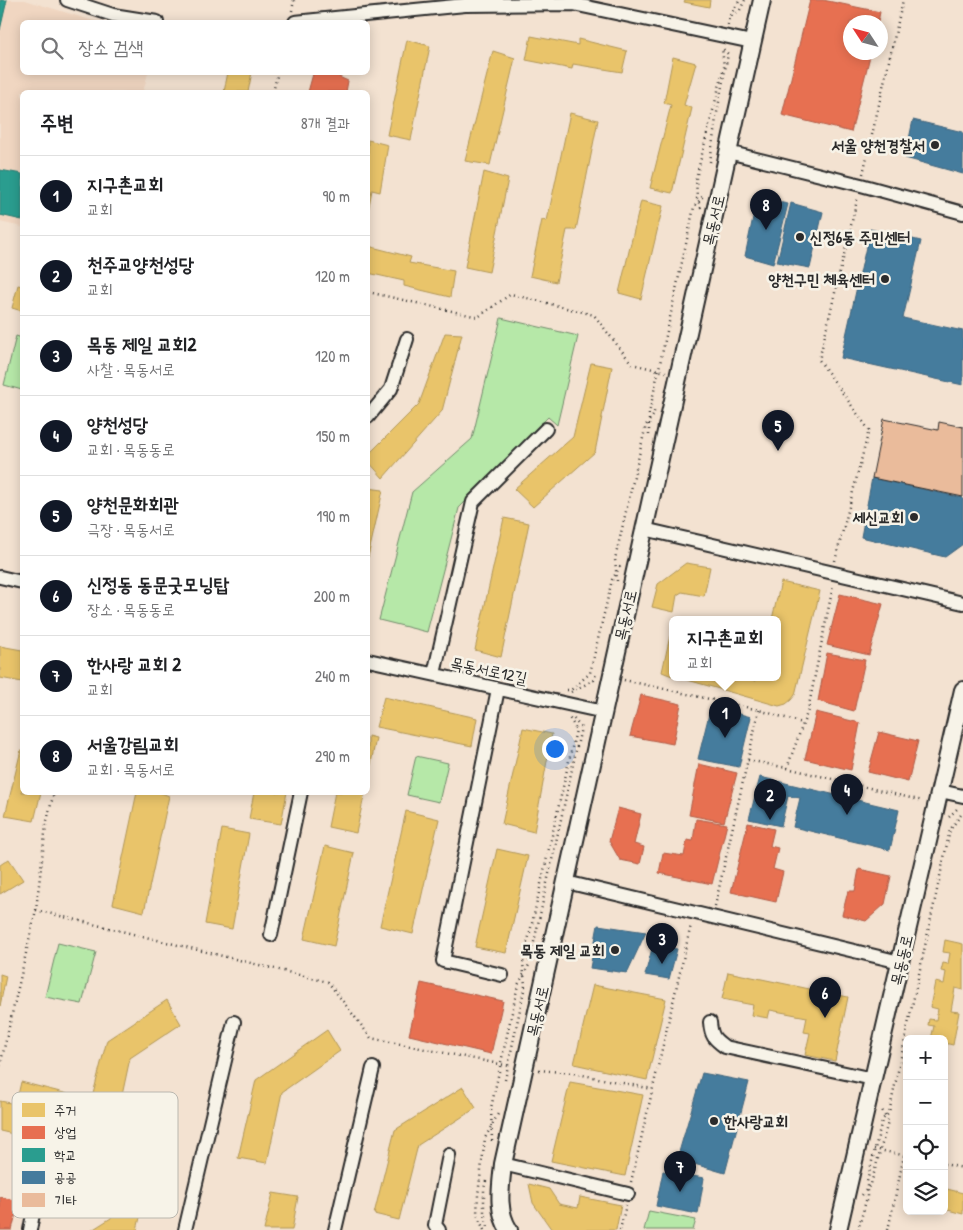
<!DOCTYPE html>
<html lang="ko">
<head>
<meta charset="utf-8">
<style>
  :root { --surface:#fff; --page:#f6f6f6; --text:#202124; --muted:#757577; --line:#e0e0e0; --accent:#111827 }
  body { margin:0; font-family:"Patrick Hand","Poor Story",sans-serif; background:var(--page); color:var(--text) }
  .controls { position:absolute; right:15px; bottom:15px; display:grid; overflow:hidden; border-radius:8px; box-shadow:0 2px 12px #0003 }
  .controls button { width:45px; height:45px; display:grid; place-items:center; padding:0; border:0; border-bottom:1px solid var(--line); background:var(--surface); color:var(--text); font:25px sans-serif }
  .compass { position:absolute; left:843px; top:15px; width:45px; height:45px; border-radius:50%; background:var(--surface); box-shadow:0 2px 12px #0003; rotate:306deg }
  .you { position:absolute; left:554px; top:748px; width:18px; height:18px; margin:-12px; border:4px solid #fff; border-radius:50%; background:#1a73e8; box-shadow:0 0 0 8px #1a73e833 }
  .badge { display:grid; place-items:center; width:32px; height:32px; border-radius:50%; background:var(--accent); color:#fff; font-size:16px; font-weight:700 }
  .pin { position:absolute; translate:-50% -41px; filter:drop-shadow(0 1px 2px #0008) }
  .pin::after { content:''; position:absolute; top:26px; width:18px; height:15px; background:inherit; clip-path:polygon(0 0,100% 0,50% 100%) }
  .popup { position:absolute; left:669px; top:616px; width:112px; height:65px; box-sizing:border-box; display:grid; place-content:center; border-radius:8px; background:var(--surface); filter:drop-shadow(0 1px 4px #0005); font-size:16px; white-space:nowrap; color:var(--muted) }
  .popup b { font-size:19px; color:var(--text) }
  .popup::after { content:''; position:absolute; left:50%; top:100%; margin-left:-10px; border:10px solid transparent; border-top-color:var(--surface) }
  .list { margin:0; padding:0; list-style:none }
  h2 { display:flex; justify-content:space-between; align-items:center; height:65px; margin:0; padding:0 20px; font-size:21px }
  h2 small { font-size:16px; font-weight:400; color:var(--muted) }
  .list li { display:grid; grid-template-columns:32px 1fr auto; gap:15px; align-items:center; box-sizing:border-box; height:80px; padding:0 20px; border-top:1px solid var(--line) }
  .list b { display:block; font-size:19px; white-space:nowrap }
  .list p { margin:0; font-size:16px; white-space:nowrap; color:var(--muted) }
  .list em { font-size:16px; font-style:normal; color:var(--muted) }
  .icon { flex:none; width:28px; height:28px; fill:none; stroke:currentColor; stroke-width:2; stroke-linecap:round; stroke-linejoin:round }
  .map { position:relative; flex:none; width:963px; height:1230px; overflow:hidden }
  .search { position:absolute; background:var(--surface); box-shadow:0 2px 12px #0003; left:20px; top:20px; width:350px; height:55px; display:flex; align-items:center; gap:12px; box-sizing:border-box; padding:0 18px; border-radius:8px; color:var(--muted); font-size:19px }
  .panel { position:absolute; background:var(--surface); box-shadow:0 2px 12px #0003; left:20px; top:90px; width:350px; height:705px; border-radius:8px }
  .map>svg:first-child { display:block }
  .built { fill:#f0d6c1 }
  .green { fill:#b6e8a8; stroke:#708a6a }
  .homes { fill:#e9c46a; stroke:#b09657 }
  .shops { fill:#e76f51; stroke:#af5b46 }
  .schools { fill:#2a9d8f; stroke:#2a7b71 }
  .public { fill:#457b9d; stroke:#3d637b }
  .building { fill:#eabb9b; stroke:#2b2b2b }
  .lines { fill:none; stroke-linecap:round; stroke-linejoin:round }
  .minor-casing { stroke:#2b2b2b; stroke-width:16 }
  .major-casing { stroke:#2b2b2b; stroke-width:20 }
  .path { stroke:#2b2b2b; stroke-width:2.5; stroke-dasharray:1 4; stroke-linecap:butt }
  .minor { stroke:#f7f3e8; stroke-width:12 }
  .major { stroke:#f7f3e8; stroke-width:16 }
  .poi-dot { fill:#2b2b2b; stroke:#f7f3e8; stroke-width:2 }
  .labels { text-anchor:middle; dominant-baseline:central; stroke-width:5; stroke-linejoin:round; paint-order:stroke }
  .poi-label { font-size:16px; font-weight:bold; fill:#2b2b2b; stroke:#f7f3e8; text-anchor:end }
  .street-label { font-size:16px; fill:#2b2b2b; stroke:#f7f3e8 }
  .key { fill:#f7f3e8; stroke:#bab7af; stroke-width:1 }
  .key-label { font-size:14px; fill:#2b2b2b }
</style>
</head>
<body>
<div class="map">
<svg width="963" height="1230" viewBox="0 0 963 1230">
  <rect width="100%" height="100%" fill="#f3e2d1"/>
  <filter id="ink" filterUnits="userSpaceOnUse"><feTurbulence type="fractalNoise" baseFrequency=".02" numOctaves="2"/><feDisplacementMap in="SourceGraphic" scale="10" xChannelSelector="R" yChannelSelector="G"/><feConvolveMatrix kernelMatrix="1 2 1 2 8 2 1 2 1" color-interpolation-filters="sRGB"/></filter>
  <g filter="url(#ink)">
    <path class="built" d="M0 0H25L97 22H22V72L148 73 143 92H22V227L0 222Z"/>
    <path class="green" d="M501 318 578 336 557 425 548 417 459 508 427 632 379 620 412 492 472 439Z
      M16 336 22 338V390L4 385Z
      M416 756 448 763 439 802 407 795Z
      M58 943 96 952 82 1004 45 997Z
      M649 1211 696 1220 693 1230H644Z"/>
    <path class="homes" d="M685 0H710L709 7 684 2Z
      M531 36 578 45V39L627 51 622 72 573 64 572 69 526 60Z
      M407 40 430 46 411 140 387 135Z
      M493 51 515 58 490 165 465 161Z
      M673 57 696 63 684 105 692 108 672 193 650 188 671 105 664 103Z
      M228 72H252L248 92H224Z
      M570 113 598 120 576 230H567L556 282 530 276 542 220 547 221Z
      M368 140 388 145 380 192 372 190 368 211Z
      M484 172 508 179 489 272 465 267Z
      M641 201 663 206 641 299 619 293Z
      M368 246 411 257 409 263 454 271 450 297 404 286V281L368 273Z
      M18 285 22 286V311L12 308Z
      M445 333 462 334 442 411 383 478 368 461V455L419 404Z
      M591 363 612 367 595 452 533 507 514 489 573 437Z
      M368 488 383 490 368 557Z
      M504 518 529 523 501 657 475 650Z
      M686 563 710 567 704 596 682 592 677 595 674 612 652 607 658 584Z
      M781 582 820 591 795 695 791 700 786 704 779 706 677 677H747V678L756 681 757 677H778V619H772Z
      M670 636 672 637V676L662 672Z
      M0 646 22 650V682L0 678Z
      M384 697 477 718 472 746 376 727Z
      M523 728 552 734 534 832 502 824Z
      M368 736 376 738 368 779Z
      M21 750H22V792H41L34 821 5 816Z
      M137 792H159L169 796 144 912 113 904Z
      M254 792H287L281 824 249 819Z
      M335 792H365L356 833 328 827Z
      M406 811 439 819 413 934 380 926Z
      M222 829 249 834 232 929 205 924Z
      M325 846 354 853 334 946 304 939Z
      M497 849 528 856 506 953 475 947Z
      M9 859 23 880 0 894V865Z
      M945 940 963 944V990L955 988 951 1011 959 1012 953 1045 944 1043V1039H931L934 1026 928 1025 929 1019 936 1020 938 1009 930 1007 935 982 944 984 946 972 941 971 943 963 948 964 950 953 943 952Z
      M728 972 848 997 835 1061 805 1055 810 1033 804 1032 807 1017 770 1010 768 1018 751 1015 753 1005 722 999Z
      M0 974 6 976 0 1006Z
      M593 985 666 999 647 1080 574 1064Z
      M167 1000 181 1024 130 1058 115 1128 86 1121 107 1040Z
      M327 1030 340 1051 282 1092 267 1163 238 1158 256 1080Z
      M21 1082 68 1094 58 1134 24 1129 22 1136 0 1131V1101L16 1104Z
      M570 1082 643 1095 625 1176 551 1161Z
      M463 1087 476 1108 418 1145 399 1220 374 1214 395 1130Z
      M129 1149 155 1155 137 1230H92L111 1218Z
      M529 1184 549 1189 559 1204 578 1208 580 1197 621 1205 616 1230H552L533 1203Z
      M947 1189 963 1193V1214L944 1209Z
      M273 1193 298 1197 292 1230H264Z"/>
    <path class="shops" d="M810 0H823L880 12 878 22H850V52H871L851 132 782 115Z
      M309 72H340L339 77 348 81 346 92H308L313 74Z
      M840 594 883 604 869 655 827 645Z
      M827 653 865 660 854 711 818 701Z
      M641 695 681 704 673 744 630 736Z
      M816 712 860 723 851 770 805 759Z
      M879 732 918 741 908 782 868 772Z
      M699 764 737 773 724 822 689 815Z
      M618 808 641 814 634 844 644 847 640 864 620 860 609 841Z
      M696 819 727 824 712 884 659 873 663 853 684 856 687 840 693 841Z
      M748 823 774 829 770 846 778 848 773 869 783 872 776 902 731 892Z
      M859 869 891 876 885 904 866 921 842 915 848 891H855Z
      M421 983 503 1001 491 1054 409 1035Z
      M0 1197 19 1201 12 1230H0Z"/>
    <path class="schools" d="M0 0H7L0 30Z
      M0 170 22 174V220L0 215Z"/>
    <path class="public" d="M913 120 963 132V174L905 158Z
      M757 198 788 204 773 264 745 256Z
      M791 203 823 212 810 268 777 262Z
      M870 229 921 241 903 318 963 331V385L841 358Z
      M872 478 963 498V544L945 557 861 537Z
      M711 706 751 717 739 767 698 759Z
      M760 777 899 810 890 850 793 827 800 798 788 796 781 826 749 819Z
      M598 925 646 932 627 973 590 968Z
      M653 945 677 949 669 979 645 975Z
      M702 1073 749 1082 725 1173 677 1159Z
      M663 1171 704 1178 698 1214 656 1206Z"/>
    <path class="building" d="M884 419 938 430 939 422 963 427V497L872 478Z"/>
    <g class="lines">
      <defs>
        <path id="minor" d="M67 0 113 15 157 22
          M295 22 465 5 573 4 752 42
          M728 152 861 185 963 213
          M368 417 391 389 407 339
          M644 529 963 603
          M0 577 22 582
          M368 660 604 712
          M434 674 473 502 546 429
          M498 689 443 961 502 975
          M940 791 963 796
          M566 882 900 962
          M271 935 301 792
          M710 1022C711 1036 714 1039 725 1047L873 1079
          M503 1164 628 1194
          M30 1230 42 1166
          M185 1230 234 1022
          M335 1230 373 1068
          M439 1230 435 1225 449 1155"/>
        <path id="major" d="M509 1230C496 1210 501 1186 503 1164L762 0
          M838 1230 963 690"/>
      </defs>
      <use href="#minor" class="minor-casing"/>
      <use href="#major" class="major-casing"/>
      <path class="path" d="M292 11 294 0
        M732 16 740 10 745 0
        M728 25 729 17 740 0
        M273 92 278 72
        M710 162 716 118 728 54 723 49
        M863 174 903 0
        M701 208 697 198 696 178 724 67 722 48
        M368 292 478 317 511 294 594 315 632 364 666 372
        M649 435V414L694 207 703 196
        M835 561 869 430 819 360 858 196
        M617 581 615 559 646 425 653 416 655 408
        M624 680 759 710 802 723
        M567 690H571L590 673 612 580 621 565
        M571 692 594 680 596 674
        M748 760 787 768 923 801
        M787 768 808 710 833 586
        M949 817 958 808V806
        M715 906 759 710
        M36 910 328 982 371 1038 509 1066
        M0 1066 36 910 46 825 54 792
        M539 1070 573 1073 652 1089
        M505 1080 525 986 523 963 576 730 573 724 568 716
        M492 1141 491 1108 518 985 529 965 581 728 573 718
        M874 1149 907 1156
        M944 1164 963 1168
        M486 1181 484 1189V1213L489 1230
        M631 1182 691 925
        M862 1195 871 1184 888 1122 882 1110V1108
        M484 1230 477 1214 478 1195 485 1138 499 1112
        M620 1230 626 1205
        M858 1230 867 1197V1182L882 1120 889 1113 950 830 963 812
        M888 1230 904 1156"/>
      <use href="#minor" class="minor"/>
      <use href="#major" class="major"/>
    </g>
  </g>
  <g class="poi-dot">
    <circle cx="935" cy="145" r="5"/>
    <circle cx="800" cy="237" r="5"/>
    <circle cx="885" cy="279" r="5"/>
    <circle cx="914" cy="517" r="5"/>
    <circle cx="615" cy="950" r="5"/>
    <circle cx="714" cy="1121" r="5"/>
  </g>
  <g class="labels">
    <g class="poi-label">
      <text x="925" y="145">서울 양천경찰서</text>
      <text x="810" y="237" text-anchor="start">신정6동 주민센터</text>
      <text x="875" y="279">양천구민 체육센터</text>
      <text x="904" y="517">세신교회</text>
      <text x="605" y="950">목동 제일 교회</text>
      <text x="724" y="1121" text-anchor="start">한사랑교회</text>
    </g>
    <g class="street-label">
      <text transform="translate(713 220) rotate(-77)">목동서로</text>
      <text transform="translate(625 615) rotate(-77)">목동서로</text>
      <text transform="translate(489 670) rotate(12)">목동서로12길</text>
      <text transform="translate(901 960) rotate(-77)">목동동로</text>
      <text transform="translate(537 1011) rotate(-77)">목동서로</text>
    </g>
  </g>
  <rect x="12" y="1092" width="166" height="126" rx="8" class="key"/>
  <rect x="22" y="1103" width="23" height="14" fill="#e9c46a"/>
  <rect x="22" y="1126" width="23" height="13" fill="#e76f51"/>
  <rect x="22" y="1148" width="23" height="14" fill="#2a9d8f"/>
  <rect x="22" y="1171" width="23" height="13" fill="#457b9d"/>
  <rect x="22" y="1193" width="23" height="14" fill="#eabb9b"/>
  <g class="key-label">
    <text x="54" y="1115">주거</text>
    <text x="54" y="1137">상업</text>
    <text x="54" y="1160">학교</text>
    <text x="54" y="1182">공공</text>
    <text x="54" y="1205">기타</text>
  </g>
</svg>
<div class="controls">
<button>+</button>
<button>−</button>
<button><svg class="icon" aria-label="locate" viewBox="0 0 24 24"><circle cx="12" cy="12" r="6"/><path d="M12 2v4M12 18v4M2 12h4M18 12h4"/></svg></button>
<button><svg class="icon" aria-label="layers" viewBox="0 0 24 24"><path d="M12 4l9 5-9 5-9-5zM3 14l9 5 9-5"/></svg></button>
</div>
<svg class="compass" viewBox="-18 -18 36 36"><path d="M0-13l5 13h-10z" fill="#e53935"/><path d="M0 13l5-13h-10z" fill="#757577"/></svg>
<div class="you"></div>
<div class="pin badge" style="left:725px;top:738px">1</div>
<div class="popup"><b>지구촌교회</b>교회</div>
<div class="pin badge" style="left:770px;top:820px">2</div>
<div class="pin badge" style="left:662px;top:964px">3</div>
<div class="pin badge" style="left:847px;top:815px">4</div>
<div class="pin badge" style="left:778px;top:451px">5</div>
<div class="pin badge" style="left:825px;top:1018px">6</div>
<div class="pin badge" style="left:680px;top:1192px">7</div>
<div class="pin badge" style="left:766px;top:230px">8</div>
<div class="search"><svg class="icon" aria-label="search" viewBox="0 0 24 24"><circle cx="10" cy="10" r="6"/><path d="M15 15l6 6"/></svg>장소 검색</div>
<section class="panel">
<h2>주변<small>8개 결과</small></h2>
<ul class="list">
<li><span class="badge">1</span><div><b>지구촌교회</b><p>교회</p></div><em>90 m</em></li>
<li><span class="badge">2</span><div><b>천주교양천성당</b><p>교회</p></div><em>120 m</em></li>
<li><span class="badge">3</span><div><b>목동 제일 교회2</b><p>사찰 · 목동서로</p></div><em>120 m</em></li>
<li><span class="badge">4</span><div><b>양천성당</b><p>교회 · 목동동로</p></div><em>150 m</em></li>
<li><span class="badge">5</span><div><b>양천문화회관</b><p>극장 · 목동서로</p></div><em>190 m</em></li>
<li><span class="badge">6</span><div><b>신정동 동문굿모닝탑</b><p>장소 · 목동동로</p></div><em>200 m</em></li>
<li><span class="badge">7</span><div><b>한사랑 교회 2</b><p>교회</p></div><em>240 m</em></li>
<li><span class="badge">8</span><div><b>서울강림교회</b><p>교회 · 목동서로</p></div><em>290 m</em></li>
</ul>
</section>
</div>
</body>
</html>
